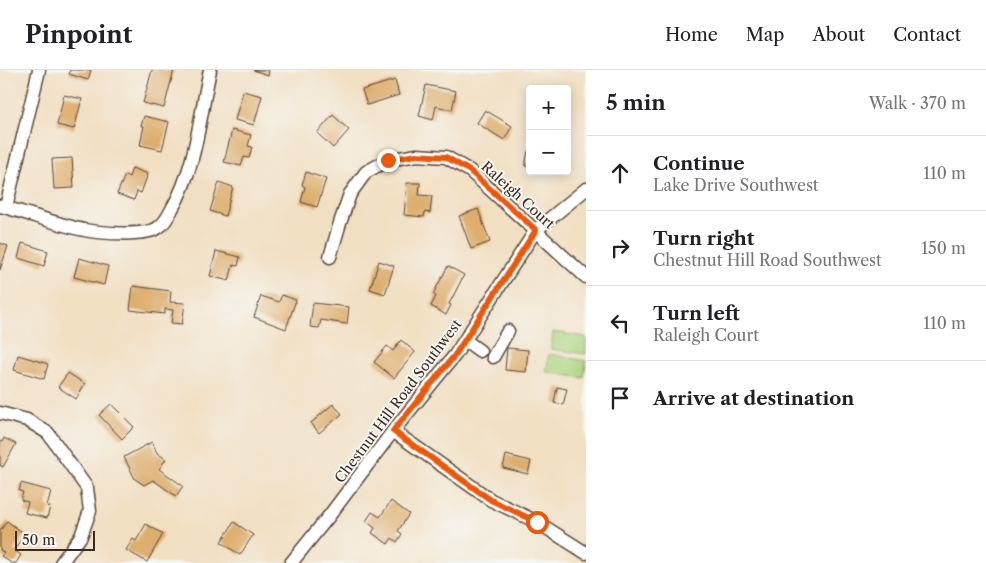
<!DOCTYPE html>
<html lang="en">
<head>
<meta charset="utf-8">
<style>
  :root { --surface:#fff; --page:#f2f2f2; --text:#202124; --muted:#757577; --line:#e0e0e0 }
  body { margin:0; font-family:"Libre Caslon Text",serif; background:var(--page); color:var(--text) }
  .controls { position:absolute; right:15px; top:15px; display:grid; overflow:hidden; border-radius:5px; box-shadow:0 2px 12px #0003 }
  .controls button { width:45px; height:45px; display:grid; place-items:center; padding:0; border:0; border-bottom:1px solid var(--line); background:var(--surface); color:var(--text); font:25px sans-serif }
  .scale { position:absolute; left:15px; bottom:12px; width:80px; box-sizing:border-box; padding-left:5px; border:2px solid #3b2a1e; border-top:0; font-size:14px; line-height:18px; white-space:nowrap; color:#3b2a1e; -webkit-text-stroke:4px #f6f6f2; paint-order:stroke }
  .stop { position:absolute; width:15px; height:15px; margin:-11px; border:4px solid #ea580c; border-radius:50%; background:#fff }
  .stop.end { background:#ea580c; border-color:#fff; box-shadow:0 1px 5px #0008 }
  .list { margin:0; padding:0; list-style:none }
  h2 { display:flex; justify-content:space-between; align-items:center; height:65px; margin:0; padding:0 20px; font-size:21px }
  h2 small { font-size:16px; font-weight:400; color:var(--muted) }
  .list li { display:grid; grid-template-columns:32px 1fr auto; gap:15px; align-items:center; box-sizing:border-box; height:75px; padding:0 20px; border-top:1px solid var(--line) }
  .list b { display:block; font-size:19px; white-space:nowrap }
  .list p { margin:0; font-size:16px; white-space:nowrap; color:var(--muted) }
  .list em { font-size:16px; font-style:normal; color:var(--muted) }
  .icon { flex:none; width:28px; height:28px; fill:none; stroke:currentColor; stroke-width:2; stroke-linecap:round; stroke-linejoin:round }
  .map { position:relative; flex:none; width:586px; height:493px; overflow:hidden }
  header { display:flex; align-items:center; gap:30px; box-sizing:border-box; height:70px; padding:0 25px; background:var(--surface); border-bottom:1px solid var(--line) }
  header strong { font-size:24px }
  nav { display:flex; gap:28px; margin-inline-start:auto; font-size:18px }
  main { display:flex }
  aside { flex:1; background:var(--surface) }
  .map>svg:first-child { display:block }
  .green { fill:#abd47f; stroke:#737f4e }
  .building { fill:#deae6e }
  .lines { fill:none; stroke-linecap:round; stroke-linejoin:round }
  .minor-casing { stroke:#564537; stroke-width:15 }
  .minor { stroke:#fff; stroke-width:12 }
  .route { stroke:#ea580c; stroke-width:6 }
  .labels { text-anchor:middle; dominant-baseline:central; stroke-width:4; stroke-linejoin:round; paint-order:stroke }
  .street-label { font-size:14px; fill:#3b2a1e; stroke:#f6f6f2 }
</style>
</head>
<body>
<header>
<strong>Pinpoint</strong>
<nav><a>Home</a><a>Map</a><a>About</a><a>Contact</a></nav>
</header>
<main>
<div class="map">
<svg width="586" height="493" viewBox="0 0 586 493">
  <rect width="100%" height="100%" fill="#f6f6f2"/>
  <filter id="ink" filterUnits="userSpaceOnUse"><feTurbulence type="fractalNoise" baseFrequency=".02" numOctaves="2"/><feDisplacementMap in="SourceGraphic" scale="10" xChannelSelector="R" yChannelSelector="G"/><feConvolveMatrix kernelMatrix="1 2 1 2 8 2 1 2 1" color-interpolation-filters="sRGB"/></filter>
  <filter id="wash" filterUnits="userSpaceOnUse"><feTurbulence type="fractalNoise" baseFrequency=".0096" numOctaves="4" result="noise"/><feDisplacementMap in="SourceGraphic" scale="20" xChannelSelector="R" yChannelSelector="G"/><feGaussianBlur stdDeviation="1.12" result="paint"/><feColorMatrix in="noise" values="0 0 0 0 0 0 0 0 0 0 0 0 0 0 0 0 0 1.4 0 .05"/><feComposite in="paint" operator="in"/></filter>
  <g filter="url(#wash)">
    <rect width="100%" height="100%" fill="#f1dfc2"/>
    <path class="green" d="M553 262 586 267V284L551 279Z
      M549 284 586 291 584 308 546 302Z"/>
    <g id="blocks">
      <path class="building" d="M70 0H91L88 10 69 4Z
        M152 0H174L164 38 143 33Z
        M253 0H269L268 5Z
        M395 10 399 25 367 35 362 20Z
        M426 15 456 21 452 40 436 36 433 50 419 46Z
        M243 21 262 26 254 55 235 50Z
        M64 25 82 29 74 59 57 55Z
        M485 40 512 56 504 70 477 53Z
        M333 45 349 60 333 78 317 63Z
        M144 46 169 52 162 80 140 75 144 56H141Z
        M232 60 251 65 248 76 252 77 249 88 244 87 241 96 224 92Z
        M528 81 530 82V97L525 96Z
        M72 88 74 118 54 119 52 89Z
        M132 98 148 104 141 123 137 121 134 130 117 124 125 105 129 107Z
        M306 102 326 109 317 137 301 132 305 117 302 115Z
        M219 112 233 117 225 146 210 141Z
        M407 113H420L419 125 432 126 430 143 425 142 424 147 404 145Z
        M478 139 490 172 471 179 459 146Z
        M0 173 8 176 0 200Z
        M22 173 48 181 44 196 18 188Z
        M216 181 240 187 238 196 233 195 229 211 210 206Z
        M79 188 108 196 104 215 74 207Z
        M379 191 394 196 385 224 370 219Z
        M448 196 464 205 449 234 451 235 446 245 431 236 436 226 433 224Z
        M133 216 171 221 170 232 185 233 182 254 171 253 173 240 165 239V244L130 240Z
        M282 225 296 230 286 259 254 247 261 226 279 232Z
        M313 233 349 237 347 254 321 250 319 258 310 257Z
        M401 270 415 282 394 308 374 292 387 276 393 281Z
        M507 278 528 280 526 302 505 300Z
        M18 285 48 294 44 309 14 300Z
        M68 303 85 314 76 329 58 317Z
        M557 317 567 319 563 335 554 333Z
        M111 334 134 357 122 369 99 345Z
        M333 334 342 344 319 363 311 353Z
        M4 368 16 374 3 397 0 395V371L2 372Z
        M152 372 157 383 166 389 159 399 183 416 176 426 153 410 144 415 135 409 124 387Z
        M506 385 531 391 528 404 503 398Z
        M21 413 51 421 47 436 50 437 47 448 25 443 28 432 21 430 23 422 19 421Z
        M391 431 409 444 398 461 402 464 397 472 392 468 388 474 372 463 375 458 366 451 372 442 380 447Z
        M7 451 25 464 14 480 21 485 16 493H11L1 486 4 483 0 480V461Z
        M234 452 253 465 240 485 221 472Z
        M146 454 163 464 147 492 126 480 133 469 136 471Z"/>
    </g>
  </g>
  <g filter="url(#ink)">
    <use href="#blocks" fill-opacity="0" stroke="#564537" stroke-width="1"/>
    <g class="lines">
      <defs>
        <path id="minor" d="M0 136C28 143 56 154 84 160 100 163 147 167 159 157 165 153 169 145 172 139 196 98 200 45 210 0
          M6 137 39 0
          M330 187 340 153 350 124 366 102 388 90 417 85 446 87 470 101 586 207
          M465 270 480 281
          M493 287 508 261
          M0 343 27 350 48 363 87 418 90 441 81 466 61 493
          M393 361 491 430 537 452 586 483
          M291 493 329 446 393 361 455 285 536 160 586 119"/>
      </defs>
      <use href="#minor" class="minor-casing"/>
      <use href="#minor" class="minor"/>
    </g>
  </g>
  <g class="lines" filter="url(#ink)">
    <path class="route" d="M388 90 416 85 446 87 470 101 536 160 455 285 393 361 491 430 537 452"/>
  </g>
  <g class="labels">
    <g class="street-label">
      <text transform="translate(518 125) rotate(42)">Raleigh Court</text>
      <text transform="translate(398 331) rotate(-53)">Chestnut Hill Road Southwest</text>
    </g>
  </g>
</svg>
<div class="controls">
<button>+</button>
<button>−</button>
</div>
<div class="scale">50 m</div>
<div class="stop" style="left:537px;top:452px"></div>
<div class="stop end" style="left:388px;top:90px"></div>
</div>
<aside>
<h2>5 min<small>Walk · 370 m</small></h2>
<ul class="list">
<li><svg class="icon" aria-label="ahead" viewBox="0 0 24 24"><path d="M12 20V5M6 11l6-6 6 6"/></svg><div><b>Continue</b><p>Lake Drive Southwest</p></div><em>110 m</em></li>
<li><svg class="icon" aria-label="right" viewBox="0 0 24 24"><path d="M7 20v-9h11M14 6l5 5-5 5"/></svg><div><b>Turn right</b><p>Chestnut Hill Road Southwest</p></div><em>150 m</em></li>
<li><svg class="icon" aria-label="left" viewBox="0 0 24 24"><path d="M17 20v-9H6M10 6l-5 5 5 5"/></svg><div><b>Turn left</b><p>Raleigh Court</p></div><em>110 m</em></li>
<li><svg class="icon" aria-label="arrive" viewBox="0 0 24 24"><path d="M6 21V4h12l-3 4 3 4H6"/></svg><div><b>Arrive at destination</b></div></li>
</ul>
</aside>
</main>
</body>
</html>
